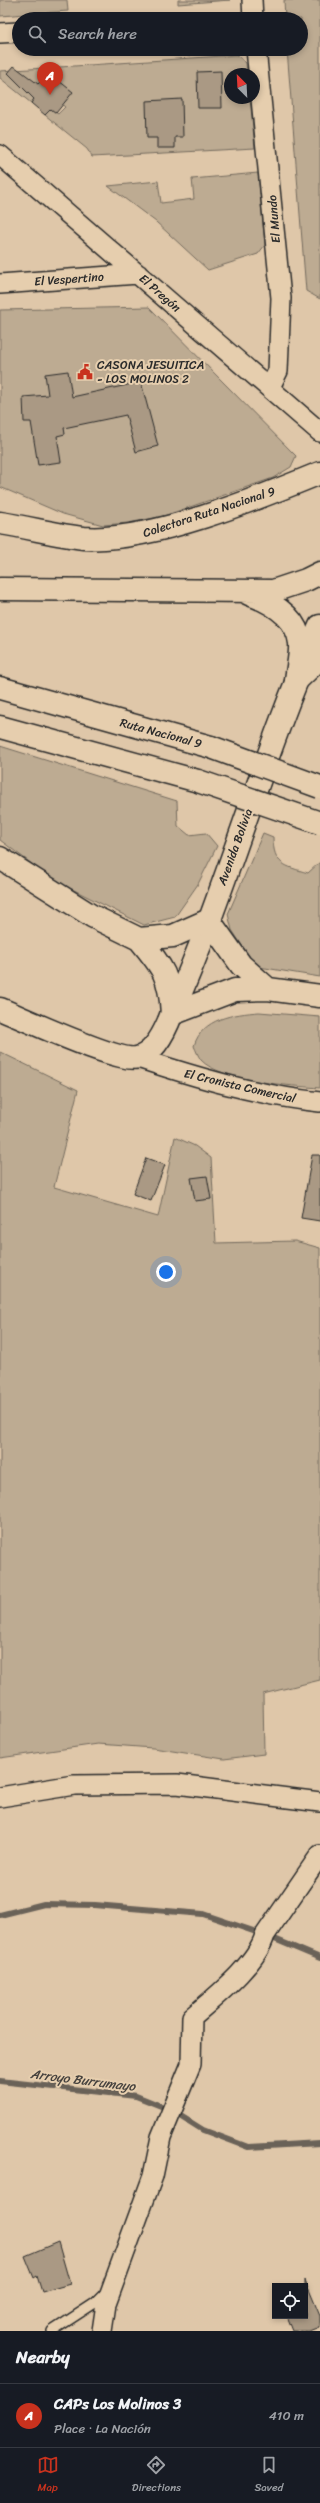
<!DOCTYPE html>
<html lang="en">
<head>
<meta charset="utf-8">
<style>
  :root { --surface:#171b24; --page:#20242c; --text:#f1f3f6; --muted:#9ea1a6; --line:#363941; --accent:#c8321e }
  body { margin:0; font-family:Sriracha,sans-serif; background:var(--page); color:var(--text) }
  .controls { position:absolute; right:12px; bottom:12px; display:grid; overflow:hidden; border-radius:0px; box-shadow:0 2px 6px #0003 }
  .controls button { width:36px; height:36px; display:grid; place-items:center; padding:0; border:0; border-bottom:1px solid var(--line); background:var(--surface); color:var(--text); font:20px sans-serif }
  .compass { position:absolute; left:224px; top:68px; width:36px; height:36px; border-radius:50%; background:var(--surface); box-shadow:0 2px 6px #0003; rotate:336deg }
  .you { position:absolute; left:166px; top:1272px; width:14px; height:14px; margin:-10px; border:3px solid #fff; border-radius:50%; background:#1a73e8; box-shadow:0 0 0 6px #1a73e833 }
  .badge { display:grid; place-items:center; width:26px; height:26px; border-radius:50%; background:var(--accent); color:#fff; font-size:13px; font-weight:700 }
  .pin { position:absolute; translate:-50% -33px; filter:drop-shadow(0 1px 2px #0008) }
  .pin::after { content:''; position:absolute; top:21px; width:14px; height:12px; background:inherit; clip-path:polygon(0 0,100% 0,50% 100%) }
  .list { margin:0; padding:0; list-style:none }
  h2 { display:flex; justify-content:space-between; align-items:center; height:52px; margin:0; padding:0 16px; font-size:17px }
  h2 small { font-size:13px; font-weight:400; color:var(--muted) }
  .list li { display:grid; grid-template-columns:26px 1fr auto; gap:12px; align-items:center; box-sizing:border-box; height:64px; padding:0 16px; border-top:1px solid var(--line) }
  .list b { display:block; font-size:15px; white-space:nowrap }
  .list p { margin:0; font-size:13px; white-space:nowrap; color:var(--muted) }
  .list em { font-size:13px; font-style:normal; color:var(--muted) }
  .icon { flex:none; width:22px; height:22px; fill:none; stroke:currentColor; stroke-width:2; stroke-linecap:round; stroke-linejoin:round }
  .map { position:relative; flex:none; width:320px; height:2331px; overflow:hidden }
  .search { position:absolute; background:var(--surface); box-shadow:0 2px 6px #0003; left:12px; right:12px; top:12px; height:44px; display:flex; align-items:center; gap:10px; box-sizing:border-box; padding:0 14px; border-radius:22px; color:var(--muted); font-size:15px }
  .sheet { height:116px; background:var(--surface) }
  nav { display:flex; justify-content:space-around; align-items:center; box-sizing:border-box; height:56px; border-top:1px solid var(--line); background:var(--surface); font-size:11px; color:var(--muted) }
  nav a { display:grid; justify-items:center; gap:2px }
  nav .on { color:var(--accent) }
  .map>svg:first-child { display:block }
  .green { fill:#bdab92; stroke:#746b5e }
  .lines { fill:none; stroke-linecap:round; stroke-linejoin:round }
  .stream { stroke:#6b6258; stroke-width:6 }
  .building { fill:#aa9984; stroke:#2b2b2b }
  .service-casing { stroke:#2b2b2b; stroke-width:12 }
  .minor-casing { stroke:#2b2b2b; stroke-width:22 }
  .tertiary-casing { stroke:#2b2b2b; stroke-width:25 }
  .motorway-casing { stroke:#2b2b2b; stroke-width:25 }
  .service { stroke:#e6ceae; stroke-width:9 }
  .minor { stroke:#e6ceae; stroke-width:19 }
  .tertiary { stroke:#e6ceae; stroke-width:22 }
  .motorway { stroke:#e6ceae; stroke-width:22 }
  .motorway-bridge-casing { stroke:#2b2b2b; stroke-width:25; stroke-linecap:butt }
  .motorway-bridge { stroke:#e6ceae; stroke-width:22 }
  .labels { text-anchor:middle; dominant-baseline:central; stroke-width:4; stroke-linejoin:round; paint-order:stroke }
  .street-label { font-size:12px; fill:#2b2b2b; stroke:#e6ceae }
  .poi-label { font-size:12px; fill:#2b2b2b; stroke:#e6ceae; text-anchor:start }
  .water-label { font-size:13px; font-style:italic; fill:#46423e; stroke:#e6ceae }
</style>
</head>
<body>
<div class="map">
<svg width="320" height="2331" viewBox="0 0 320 2331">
  <rect width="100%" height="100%" fill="#dfc7a9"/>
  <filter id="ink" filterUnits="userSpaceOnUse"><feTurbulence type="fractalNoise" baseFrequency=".025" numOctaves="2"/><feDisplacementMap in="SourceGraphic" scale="8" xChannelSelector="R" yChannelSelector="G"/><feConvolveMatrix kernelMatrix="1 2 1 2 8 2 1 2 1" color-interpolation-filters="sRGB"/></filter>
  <g filter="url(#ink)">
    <path class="green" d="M0 0H67L68 11 0 16Z
      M178 0H230L178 4Z
      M284 0H320V299L306 291 287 49H301V19H285Z
      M237 55 246 63 247 74H230V98H250L255 148 92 157 87 149 45 115 51 109 58 114 65 107 58 101 65 102 72 92 49 73 38 84 35 82 27 91 34 99 31 103 0 78V71Z
      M258 173 265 245 258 254 208 270 156 222 108 186 158 181 161 203 194 199 192 179Z
      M149 307 296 456 291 467 273 478 164 516 128 523 103 525 63 514 0 487V310Z
      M0 746 177 801 178 826 189 835 206 833 217 846 198 884 175 917 144 925 52 879 0 840Z
      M263 833 273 837C273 865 285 866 308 873L320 862V977L259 967 249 956 232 930 228 914Z
      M259 1012 320 1017V1088C292 1086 220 1081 201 1060 198 1056 196 1050 194 1046 202 1018 234 1014 259 1012Z
      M0 1052 78 1090 54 1187 158 1217 175 1137 195 1146 211 1158 216 1243 295 1241 320 1248V1680L263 1694 264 1754 224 1759 153 1748 98 1744 0 1758Z"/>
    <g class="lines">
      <path class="stream" d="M0 1915 44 1904 95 1905 203 1914 265 1935 320 1958
        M0 2081 136 2096 171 2110 203 2130 248 2147 320 2143"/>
    </g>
    <path class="building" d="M14 66 38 84 49 73 73 92 56 113 51 109 45 115 31 103 34 99 8 73Z
      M221 71 222 108H198L197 72Z
      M182 99 183 137H175V148H157V138H147L146 101Z
      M68 371 72 397 141 382 158 446 136 452 126 415 64 428 65 434 57 436 61 462 38 465 31 422H24L23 397 48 395 45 374Z
      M312 1155H320V1221L301 1218Z
      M146 1158 165 1165 151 1201 133 1194Z
      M207 1176 211 1199 195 1201 191 1178Z
      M58 2242 70 2284 42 2292 37 2276 34 2278 25 2256Z
      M305 2280 320 2316V2327L310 2331H293L287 2316H305Z"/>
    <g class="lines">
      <defs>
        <path id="service" d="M52 2331 95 2303 106 2292"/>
        <path id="minor" d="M252 0 253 19
          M0 33 19 32
          M256 49 281 298 278 371 270 387
          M0 155 320 432
          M0 284 138 274
          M138 1058C198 1078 257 1095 320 1102
          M0 1797 74 1785 177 1784 320 1802
          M102 2331 106 2304 153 2176 161 2137 191 2064 192 2017C216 1996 256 1965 265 1935L320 1855"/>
        <path id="tertiary" d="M0 523C28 527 56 535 84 538 149 543 259 498 320 473
          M0 1009C23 1018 122 1065 140 1057 156 1051 166 1029 172 1013 228 887 263 752 320 626"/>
        <path id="motorway" d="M0 589 273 591 306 580 320 573
          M249 594C271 602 297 616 300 643 301 655 297 669 296 681
          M296 681 320 658
          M0 688 211 747
          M0 727 198 781
          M0 858 92 916 139 939 173 936 209 920 241 965 268 989 320 996
          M139 939C163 968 170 976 172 1014L235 990 268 989"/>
      </defs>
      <use href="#service" class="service-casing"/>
      <use href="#minor" class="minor-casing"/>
      <use href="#tertiary" class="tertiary-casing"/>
      <use href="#motorway" class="motorway-casing"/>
      <use href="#service" class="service"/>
      <use href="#minor" class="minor"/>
      <use href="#tertiary" class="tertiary"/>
      <use href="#motorway" class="motorway"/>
      <defs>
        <path id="motorway-bridge" d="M211 747 320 787
          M198 781 320 823"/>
      </defs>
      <use href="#motorway-bridge" class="motorway-bridge-casing"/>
      <use href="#motorway-bridge" class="motorway-bridge"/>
    </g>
  </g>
  <defs>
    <symbol id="civic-bare" viewBox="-9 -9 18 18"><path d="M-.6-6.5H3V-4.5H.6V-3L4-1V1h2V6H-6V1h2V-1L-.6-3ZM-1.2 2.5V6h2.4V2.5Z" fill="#c8321e" stroke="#e6ceae" stroke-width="2.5" paint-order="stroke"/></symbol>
  </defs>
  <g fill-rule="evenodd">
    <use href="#civic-bare" x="74" y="361" width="22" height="22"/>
  </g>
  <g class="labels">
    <g class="street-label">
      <text transform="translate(274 219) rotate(-95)">El Mundo</text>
      <text transform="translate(69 279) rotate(-4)">El Vespertino</text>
      <text transform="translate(160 293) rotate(41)">El Pregón</text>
      <text transform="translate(209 512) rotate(-18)">Colectora Ruta Nacional 9</text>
      <text transform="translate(161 733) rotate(15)">Ruta Nacional 9</text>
      <text transform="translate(235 847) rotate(-70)">Avenida Bolivia</text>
      <text transform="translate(240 1086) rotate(13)">El Cronista Comercial</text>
    </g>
    <g class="poi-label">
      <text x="97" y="365">CASONA JESUITICA<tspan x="97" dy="14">- LOS MOLINOS 2</tspan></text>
    </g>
    <g class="water-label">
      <text transform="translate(83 2080) rotate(7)">Arroyo Burrumayo</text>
    </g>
  </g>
</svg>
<div class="controls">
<button><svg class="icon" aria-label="locate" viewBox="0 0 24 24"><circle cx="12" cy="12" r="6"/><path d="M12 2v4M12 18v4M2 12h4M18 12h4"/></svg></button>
</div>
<svg class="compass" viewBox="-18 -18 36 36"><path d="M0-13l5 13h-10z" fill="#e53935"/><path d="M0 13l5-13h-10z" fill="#9ea1a6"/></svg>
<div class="you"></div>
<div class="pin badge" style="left:50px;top:95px">A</div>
<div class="search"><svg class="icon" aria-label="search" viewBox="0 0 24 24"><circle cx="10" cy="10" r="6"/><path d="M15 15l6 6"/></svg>Search here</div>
</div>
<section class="sheet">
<h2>Nearby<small></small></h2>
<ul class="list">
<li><span class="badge">A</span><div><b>CAPs Los Molinos 3</b><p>Place · La Nación</p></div><em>410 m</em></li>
</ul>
</section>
<nav>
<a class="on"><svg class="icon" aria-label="map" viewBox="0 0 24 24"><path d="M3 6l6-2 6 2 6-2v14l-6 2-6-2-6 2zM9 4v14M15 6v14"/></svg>Map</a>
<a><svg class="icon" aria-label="directions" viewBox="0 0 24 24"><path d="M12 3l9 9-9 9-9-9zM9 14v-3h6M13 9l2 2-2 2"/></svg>Directions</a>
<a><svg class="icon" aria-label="saved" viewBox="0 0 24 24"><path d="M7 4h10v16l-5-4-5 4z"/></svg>Saved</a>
</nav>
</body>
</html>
